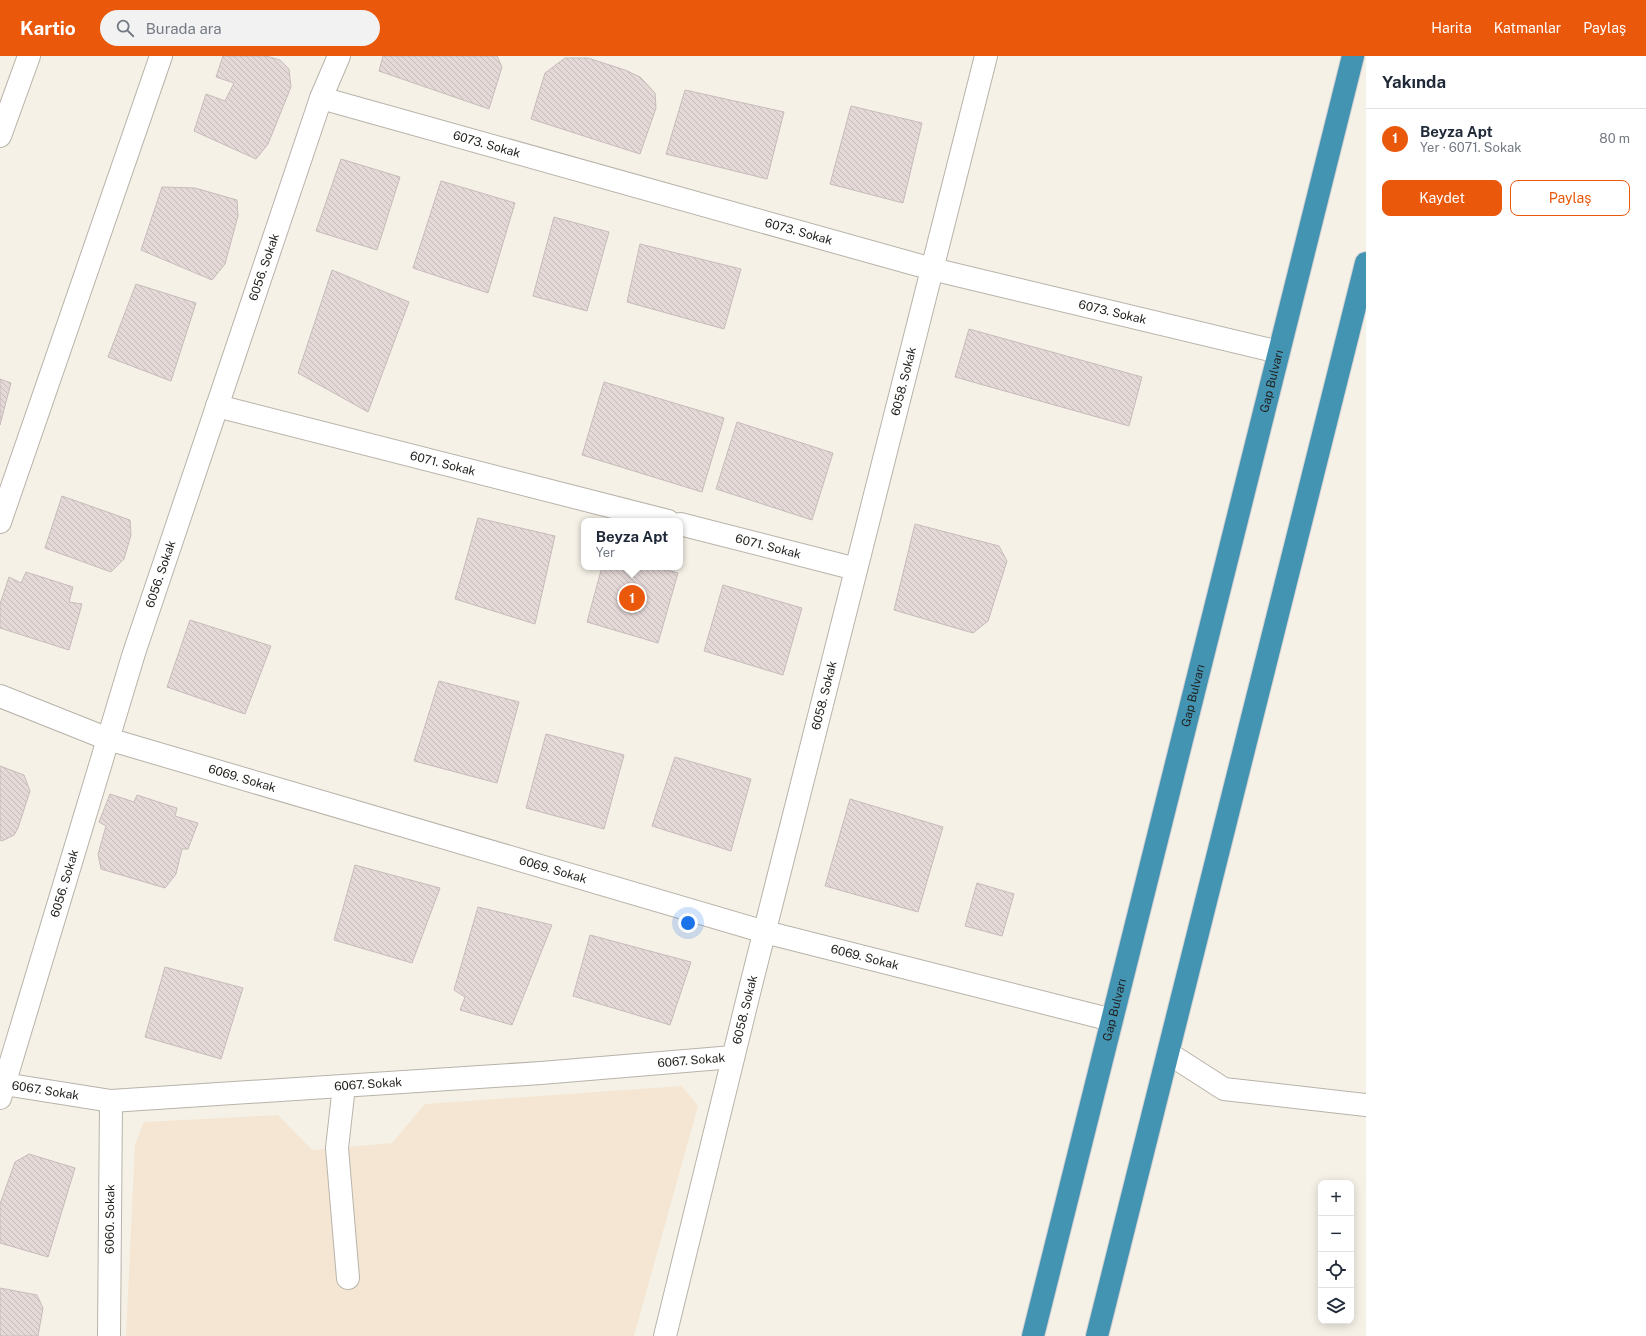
<!DOCTYPE html>
<html lang="tr">
<head>
<meta charset="utf-8">
<style>
  :root { --surface:#fff; --page:#f2f2f3; --text:#1f2937; --muted:#747a83; --line:#e0e1e3; --accent:#ea580c }
  body { margin:0; font-family:"Public Sans",sans-serif; background:var(--page); color:var(--text) }
  .controls { position:absolute; right:12px; bottom:12px; display:grid; overflow:hidden; border-radius:8px; box-shadow:0 2px 10px #0003 }
  .controls button { width:36px; height:36px; display:grid; place-items:center; padding:0; border:0; border-bottom:1px solid var(--line); background:var(--surface); color:var(--text); font:20px sans-serif }
  .you { position:absolute; left:688px; top:867px; width:14px; height:14px; margin:-10px; border:3px solid #fff; border-radius:50%; background:#1a73e8; box-shadow:0 0 0 6px #1a73e833 }
  .badge { display:grid; place-items:center; width:26px; height:26px; border-radius:50%; background:var(--accent); color:#fff; font-size:13px; font-weight:700 }
  .pin { position:absolute; translate:-50% -50%; border:2px solid #fff; box-shadow:0 1px 4px #0006 }
  .popup { position:absolute; left:581px; top:462px; width:102px; height:52px; box-sizing:border-box; display:grid; place-content:center; border-radius:8px; background:var(--surface); filter:drop-shadow(0 1px 3px #0005); font-size:13px; white-space:nowrap; color:var(--muted) }
  .popup b { font-size:15px; color:var(--text) }
  .popup::after { content:''; position:absolute; left:50%; top:100%; margin-left:-8px; border:8px solid transparent; border-top-color:var(--surface) }
  .list { margin:0; padding:0; list-style:none }
  h2 { display:flex; justify-content:space-between; align-items:center; height:52px; margin:0; padding:0 16px; font-size:17px }
  h2 small { font-size:13px; font-weight:400; color:var(--muted) }
  .list li { display:grid; grid-template-columns:26px 1fr auto; gap:12px; align-items:center; box-sizing:border-box; height:60px; padding:0 16px; border-top:1px solid var(--line) }
  .list b { display:block; font-size:15px; white-space:nowrap }
  .list p { margin:0; font-size:13px; white-space:nowrap; color:var(--muted) }
  .list em { font-size:13px; font-style:normal; color:var(--muted) }
  .actions { display:flex; gap:8px; padding:12px 16px }
  .actions a { flex:1; padding:9px 0; border:1px solid var(--accent); border-radius:8px; text-align:center; font-size:14px; color:var(--accent) }
  .actions .main { background:var(--accent); color:#fff }
  .icon { flex:none; width:22px; height:22px; fill:none; stroke:currentColor; stroke-width:2; stroke-linecap:round; stroke-linejoin:round }
  .map { position:relative; flex:none; width:1366px; height:1280px; overflow:hidden }
  header { display:flex; align-items:center; gap:24px; box-sizing:border-box; height:56px; padding:0 20px; background:var(--accent); color:#fff }
  header strong { font-size:19px }
  nav { display:flex; gap:22px; margin-inline-start:auto; font-size:14px }
  .search { width:280px; height:36px; background:var(--page); display:flex; align-items:center; gap:10px; box-sizing:border-box; padding:0 14px; border-radius:22px; color:var(--muted); font-size:15px }
  main { display:flex }
  aside { flex:1; background:var(--surface) }
  .map>svg:first-child { display:block }
  .education { fill:#f4e6d2 }
  .building { fill:url(#building-back-hatch); stroke:#c7bbbb }
  .lines { fill:none; stroke-linecap:round; stroke-linejoin:round }
  .minor-casing { stroke:#b8b3aa; stroke-width:24 }
  .highway-casing { stroke:#d3d2d1; stroke-width:24 }
  .minor { stroke:#fff; stroke-width:22 }
  .highway { stroke:#4394b3; stroke-width:22 }
  .labels { text-anchor:middle; dominant-baseline:central; stroke-width:4; stroke-linejoin:round; paint-order:stroke }
  .street-label { font-size:12px; fill:#211f1b; stroke:#fff }
</style>
</head>
<body>
<header>
<strong>Kartio</strong>
<div class="search"><svg class="icon" aria-label="search" viewBox="0 0 24 24"><circle cx="10" cy="10" r="6"/><path d="M15 15l6 6"/></svg>Burada ara</div>
<nav><a>Harita</a><a>Katmanlar</a><a>Paylaş</a></nav>
</header>
<main>
<div class="map">
<svg width="1366" height="1280" viewBox="0 0 1366 1280">
  <defs>
    <pattern id="building-back-hatch" width="6" height="6" patternUnits="userSpaceOnUse"><rect width="6" height="6" fill="#e5d9d8"/><path d="M-1 5l2 2M0 0l6 6M5-1l2 2" fill="none" stroke="#c4bab9"/></pattern>
  </defs>
  <rect width="100%" height="100%" fill="#f6f1e7"/>
  <path class="education" d="M682 1030 698 1050 634 1280H126L135 1088 144 1066 278 1059 312 1094 392 1087 425 1048Z"/>
  <path class="building" d="M223 0H266L280 4 289 13 291 31 268 88 256 103 194 75 206 38 225 45 234 27 216 21Z
    M383 0H497L502 11 489 53 379 15Z
    M565 2H588L625 14 640 21 655 37 656 52 640 98 531 63 545 17Z
    M685 34 784 56 767 123 666 98Z
    M851 50 922 67 903 147 830 128Z
    M341 103 400 121 377 194 316 175Z
    M441 125 515 147 488 237 413 212Z
    M162 131 195 132 237 144 238 160 225 208 212 224 141 194Z
    M554 161 609 176 587 255 533 240Z
    M640 188 741 213 724 273 627 246Z
    M332 214 409 246 368 356 298 317Z
    M136 228 196 247 171 325 108 301Z
    M969 273 1142 321 1129 370 955 321Z
    M0 323 11 327 0 369Z
    M604 326 724 362 702 436 582 399Z
    M737 366 833 397 812 464 716 433Z
    M62 440 130 464 131 479 124 503 111 516 45 492Z
    M478 462 555 480 535 568 455 543Z
    M915 468 999 490 1007 505 988 565 973 577 894 554Z
    M602 511H656L678 517 658 587 587 566Z
    M26 516 73 531 69 546 82 548 69 594 0 572V548L9 521 21 527Z
    M723 529 802 552 783 619 704 595Z
    M190 564 271 590 245 658 167 631Z
    M439 625 519 646 497 727 414 705Z
    M546 678 624 699 604 773 526 752Z
    M675 701 751 723 731 795 652 770Z
    M0 710 24 719 30 735 18 772 14 779 2 785 0 784Z
    M110 738 134 746 137 739 177 752 175 760 198 767 188 793H182L176 818 165 832 101 813 98 798 106 770 99 766Z
    M850 743 943 771 918 856 825 830Z
    M355 809 440 832 412 907 334 884Z
    M977 827 1014 838 1002 880 965 870Z
    M478 851 552 869 512 969 460 954 465 941 454 934Z
    M590 879 691 906 670 969 573 940Z
    M165 911 243 932 221 1003 145 981Z
    M29 1098 75 1112 48 1201 0 1187V1148L15 1106Z
    M0 1232 37 1239 43 1252 38 1280H0Z"/>
  <g class="lines">
    <defs>
      <g id="minor">
        <path id="s1" d="M321 42 932 213 1279 296"/>
        <path d="M0 80 29 0"/>
        <path id="s2" d="M217 350 668 465"/>
        <path d="M0 466 161 0"/>
        <path id="s3" d="M680 468 856 513"/>
        <path id="s4" d="M0 640 108 683 765 876 1112 964"/>
        <path d="M1168 997 1224 1033 1366 1049"/>
        <path id="s5" d="M4 1028 111 1045 541 1017 733 1001"/>
        <path d="M344 1030 337 1092 348 1222"/>
        <path id="s6" d="M0 1042 134 597 321 42 339 0"/>
        <path id="s7" d="M109 1280 111 1045"/>
        <path id="s8" d="M665 1280 751 929 986 0"/>
      </g>
      <g id="highway">
        <path id="s9" d="M1033 1280 1353 0"/>
        <path d="M1097 1280 1366 207"/>
      </g>
    </defs>
    <use href="#minor" class="minor-casing"/>
    <use href="#highway" class="highway-casing"/>
    <use href="#minor" class="minor"/>
    <use href="#highway" class="highway"/>
  </g>
  <g class="labels">
    <g class="street-label">
      <text stroke="none"><textPath href="#s1" startOffset="172">6073. Sokak</textPath></text>
      <text stroke="none"><textPath href="#s1" startOffset="496">6073. Sokak</textPath></text>
      <text stroke="none"><textPath href="#s6" startOffset="872">6056. Sokak</textPath></text>
      <text stroke="none"><textPath href="#s1" startOffset="820">6073. Sokak</textPath></text>
      <text stroke="none"><textPath href="#s8" startOffset="984">6058. Sokak</textPath></text>
      <text stroke="none"><textPath href="#s9" startOffset="984">Gap Bulvarı</textPath></text>
      <text stroke="none"><textPath href="#s2" startOffset="233">6071. Sokak</textPath></text>
      <text stroke="none"><textPath href="#s3" startOffset="91">6071. Sokak</textPath></text>
      <text stroke="none"><textPath href="#s6" startOffset="548">6056. Sokak</textPath></text>
      <text stroke="none"><textPath href="#s8" startOffset="660">6058. Sokak</textPath></text>
      <text stroke="none"><textPath href="#s9" startOffset="660">Gap Bulvarı</textPath></text>
      <text stroke="none"><textPath href="#s4" startOffset="256">6069. Sokak</textPath></text>
      <text stroke="none"><textPath href="#s4" startOffset="580">6069. Sokak</textPath></text>
      <text stroke="none"><textPath href="#s6" startOffset="224">6056. Sokak</textPath></text>
      <text stroke="none"><textPath href="#s4" startOffset="904">6069. Sokak</textPath></text>
      <text stroke="none"><textPath href="#s8" startOffset="336">6058. Sokak</textPath></text>
      <text stroke="none"><textPath href="#s9" startOffset="336">Gap Bulvarı</textPath></text>
      <text stroke="none"><textPath href="#s5" startOffset="690">6067. Sokak</textPath></text>
      <text stroke="none"><textPath href="#s5" startOffset="366">6067. Sokak</textPath></text>
      <text stroke="none"><textPath href="#s5" startOffset="42">6067. Sokak</textPath></text>
      <text stroke="none"><textPath href="#s7" startOffset="117">6060. Sokak</textPath></text>
    </g>
  </g>
</svg>
<div class="controls">
<button>+</button>
<button>−</button>
<button><svg class="icon" aria-label="locate" viewBox="0 0 24 24"><circle cx="12" cy="12" r="6"/><path d="M12 2v4M12 18v4M2 12h4M18 12h4"/></svg></button>
<button><svg class="icon" aria-label="layers" viewBox="0 0 24 24"><path d="M12 4l9 5-9 5-9-5zM3 14l9 5 9-5"/></svg></button>
</div>
<div class="you"></div>
<div class="pin badge" style="left:632px;top:542px">1</div>
<div class="popup"><b>Beyza Apt</b>Yer</div>
</div>
<aside>
<h2>Yakında<small></small></h2>
<ul class="list">
<li><span class="badge">1</span><div><b>Beyza Apt</b><p>Yer · 6071. Sokak</p></div><em>80 m</em></li>
</ul>
<div class="actions"><a class="main">Kaydet</a><a>Paylaş</a></div>
</aside>
</main>
</body>
</html>
